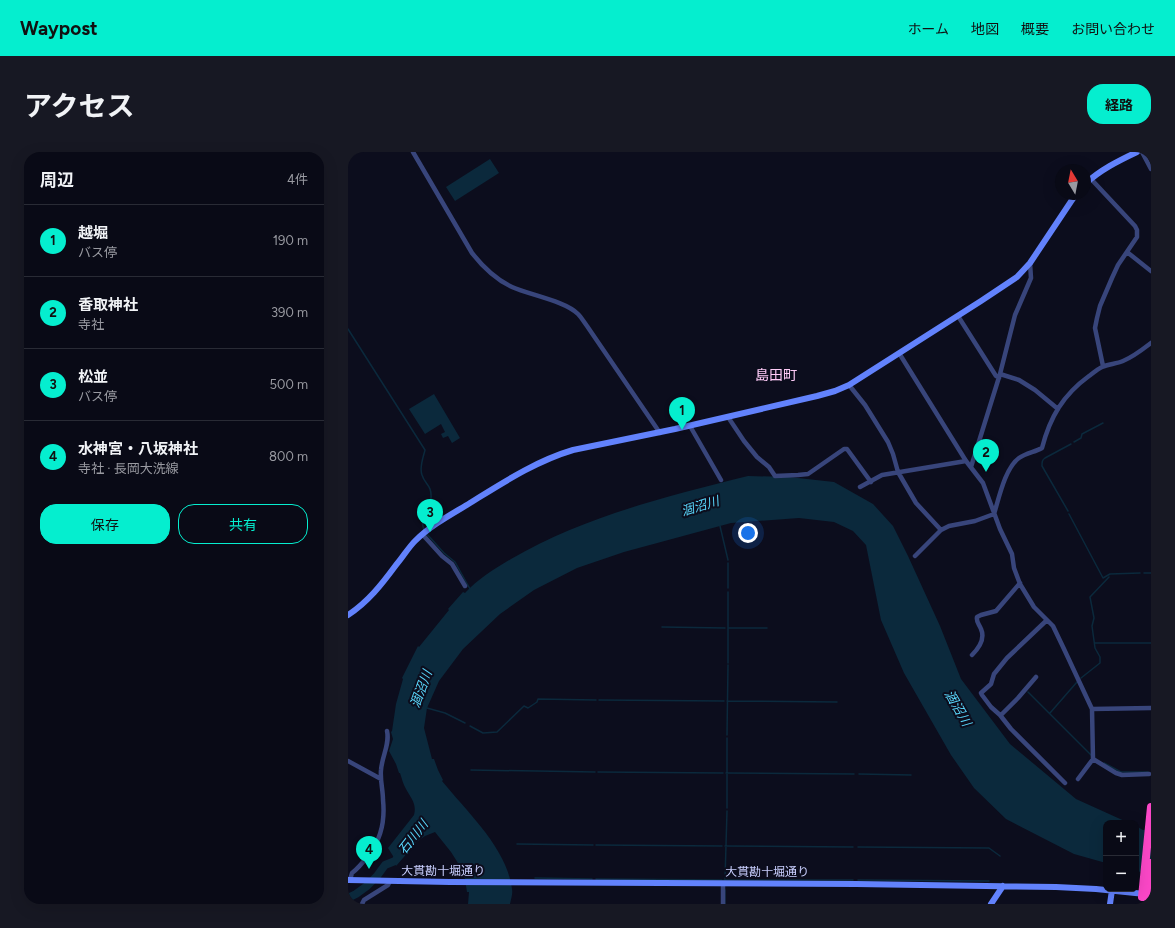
<!DOCTYPE html>
<html lang="ja">
<head>
<meta charset="utf-8">
<style>
  :root { --surface:#090a16; --page:#171823; --text:#f1f3f6; --muted:#999aa1; --line:#292b35; --accent:#05eecf }
  body { margin:0; font-family:Figtree,"Noto Sans JP",sans-serif; background:var(--page); color:var(--text) }
  .controls { position:absolute; right:12px; bottom:12px; display:grid; overflow:hidden; border-radius:8px; box-shadow:0 4px 16px #0002 }
  .controls button { width:36px; height:36px; display:grid; place-items:center; padding:0; border:0; border-bottom:1px solid var(--line); background:var(--surface); color:var(--text); font:20px sans-serif }
  .compass { position:absolute; left:707px; top:12px; width:36px; height:36px; border-radius:50%; background:var(--surface); box-shadow:0 4px 16px #0002; rotate:350deg }
  .you { position:absolute; left:400px; top:381px; width:14px; height:14px; margin:-10px; border:3px solid #fff; border-radius:50%; background:#1a73e8; box-shadow:0 0 0 6px #1a73e833 }
  .badge { display:grid; place-items:center; width:26px; height:26px; border-radius:50%; background:var(--accent); color:#111; font-size:13px; font-weight:700 }
  .pin { position:absolute; translate:-50% -33px; filter:drop-shadow(0 1px 2px #0008) }
  .pin::after { content:''; position:absolute; top:21px; width:14px; height:12px; background:inherit; clip-path:polygon(0 0,100% 0,50% 100%) }
  .list { margin:0; padding:0; list-style:none }
  h2 { display:flex; justify-content:space-between; align-items:center; height:52px; margin:0; padding:0 16px; font-size:17px }
  h2 small { font-size:13px; font-weight:400; color:var(--muted) }
  .list li { display:grid; grid-template-columns:26px 1fr auto; gap:12px; align-items:center; box-sizing:border-box; height:72px; padding:0 16px; border-top:1px solid var(--line) }
  .list b { display:block; font-size:15px; white-space:nowrap }
  .list p { margin:0; font-size:13px; white-space:nowrap; color:var(--muted) }
  .list em { font-size:13px; font-style:normal; color:var(--muted) }
  .actions { display:flex; gap:8px; padding:12px 16px }
  .actions a { flex:1; padding:9px 0; border:1px solid var(--accent); border-radius:16px; text-align:center; font-size:14px; color:var(--accent) }
  .actions .main { background:var(--accent); color:#111 }
  .map { position:relative; flex:none; width:803px; height:752px; overflow:hidden; border-radius:16px }
  header { display:flex; align-items:center; gap:24px; box-sizing:border-box; height:56px; padding:0 20px; background:var(--accent); color:#111 }
  header strong { font-size:19px }
  nav { display:flex; gap:22px; margin-inline-start:auto; font-size:14px }
  .intro { display:flex; align-items:center; justify-content:space-between; box-sizing:border-box; height:96px; padding:0 24px }
  h1 { margin:0; font-size:28px }
  .button { padding:10px 18px; border-radius:16px; background:var(--accent); color:#111; font-size:14px; font-weight:700 }
  main { display:flex; gap:24px; padding:0 24px }
  aside { flex:1; background:var(--surface); border-radius:16px; box-shadow:0 4px 16px #0002 }
  .map>svg:first-child { display:block }
  .water { fill:#0b293c }
  .lines { fill:none; stroke-linecap:round; stroke-linejoin:round }
  .stream { stroke:#0b293c; stroke-width:1.5 }
  .river { stroke:#0b293c; stroke-width:8 }
  .street { stroke:#38457b; stroke-width:4.5 }
  .secondary { stroke:#6282fc; stroke-width:6 }
  .highway-bridge { stroke:#fb47c7; stroke-width:8 }
  .labels { text-anchor:middle; dominant-baseline:central; stroke-width:4; stroke-linejoin:round; paint-order:stroke }
  .street-label { font-size:12px; fill:#c9cffe; stroke:#0c0d1d }
  .water-label { font-size:13px; font-style:italic; fill:#59d6fb; stroke:#0c0d1d }
  .quarter-label { font-size:14px; fill:#fecbf7; stroke:#0c0d1d }
</style>
</head>
<body>
<header>
<strong>Waypost</strong>
<nav><a>ホーム</a><a>地図</a><a>概要</a><a>お問い合わせ</a></nav>
</header>
<div class="intro"><h1>アクセス</h1><a class="button">経路</a></div>
<main>
<aside>
<h2>周辺<small>4件</small></h2>
<ul class="list">
<li><span class="badge">1</span><div><b>越堀</b><p>バス停</p></div><em>190 m</em></li>
<li><span class="badge">2</span><div><b>香取神社</b><p>寺社</p></div><em>390 m</em></li>
<li><span class="badge">3</span><div><b>松並</b><p>バス停</p></div><em>500 m</em></li>
<li><span class="badge">4</span><div><b>水神宮・八坂神社</b><p>寺社 · 長岡大洗線</p></div><em>800 m</em></li>
</ul>
<div class="actions"><a class="main">保存</a><a>共有</a></div>
</aside>
<div class="map">
<svg width="803" height="752" viewBox="0 0 803 752">
  <rect width="100%" height="100%" fill="#0c0d1d"/>
  <path class="water" d="M142 7 151 21 107 49 98 35Z
    M86 242 112 286 104 291 100 284 95 286 93 282 97 280 93 272 77 282 61 257Z
    M400 324 441 325 486 330 525 352 545 374 560 404 592 474 613 527 662 592 728 647 781 671H758V711L726 702 658 667 626 636 603 603 556 521 533 468 518 393 505 379 486 370 451 366 383 371 276 400 229 416 186 438 152 462 115 497 91 529 79 556 76 576 84 607H86L90 618 95 628 94 629C119 660 159 696 164 737 165 742 163 747 162 752H120L121 740H119L117 727 114 720 115 719 103 700 87 680 77 684 63 694 62 699 57 702 48 714 45 704 40 696 66 663C69 652 63 646 58 637 55 632 54 627 52 621H51L48 612 41 599 45 587 43 580 44 579 48 552 55 527 54 526 70 494 71 495 101 458 100 457 115 440 117 441C130 427 146 417 163 407 235 365 320 344 400 324Z
    M788 674 795 678 803 677V722L788 719Z"/>
  <g class="lines">
    <path class="stream" d="M0 6 9 0
      M0 177 77 298C75 306 71 316 74 323 77 333 84 333 83 346 83 352 78 355 76 360 73 365 74 372 76 378
      M726 290 733 286 734 282 755 271
      M720 359 694 314C694 310 694 308 697 306L723 292
      M721 362 755 426 762 422 792 421
      M372 374 380 408
      M78 381 96 401 107 410 122 437
      M380 411V436
      M796 421H803
      M314 475 377 476
      M381 476H419
      M747 491H803
      M380 511V440
      M733 526 752 511V505L747 496 744 474 746 466 742 445 761 425
      M680 540 743 603
      M251 548 376 549
      M379 549 489 550
      M79 556 97 561 117 571
      M702 561 729 530
      M122 574 135 581 149 580 176 554 180 556 189 550 190 547 248 548
      M379 583 380 513
      M756 611 773 620H800
      M123 618 247 620
      M250 620 375 621
      M378 621 506 622
      M511 622 563 623
      M379 656V586
      M169 692 245 693
      M248 693 374 694
      M377 694 505 695
      M510 695 641 696 652 704
      M187 726 244 727
      M248 727 374 728
      M377 727 379 659
      M376 728H505
      M510 728 641 729
      M377 738V752"/>
    <path class="river" d="M0 746 8 742 19 734 29 724 37 713 47 709 54 701"/>
    <path class="street" d="M65 0 124 101C135 115 147 127 164 135 182 143 217 149 230 162 233 165 236 170 239 174L312 281
      M794 0 803 17
      M743 27 787 74 789 78V85L770 113 764 126 752 154 749 166 747 176 755 214
      M779 100 803 119
      M610 164 648 224 651 226
      M551 201 618 309 635 331 652 377 664 402 666 416 672 432 686 455 705 474 716 497 744 557 745 607
      M652 222 671 228 687 238 710 257
      M501 233 517 253 540 290 545 302 550 320 568 351 593 378
      M380 265 396 289 409 305 421 315 427 324 450 323 460 322 496 297H499L523 330
      M342 274 373 328
      M623 315 652 222 667 163 683 126 682 111
      M512 335 534 323 618 309
      M75 383 94 404 104 412 117 434
      M567 404 593 378 601 374 627 369 646 362C651 346 657 316 671 306 678 301 687 300 694 296 702 265 715 243 741 224 745 221 750 217 754 215 760 212 768 212 775 209 785 205 794 198 803 191
      M699 468 659 506 646 522 643 532 633 541 634 543 643 555 652 563 663 577 717 631
      M624 503C631 496 637 486 633 477 631 472 628 470 629 465L633 463 648 459 672 431
      M744 557 803 556
      M652 563 654 562 670 546 688 525
      M0 609 33 627
      M730 627 745 607 768 621 774 623 801 622
      M2 728 4 721C12 715 16 709 22 701 34 685 37 667 35 648 35 638 32 628 33 618 34 604 42 592 39 579
      M375 731V752
      M14 752 16 748 40 733 42 729"/>
    <path class="secondary" d="M737 32C752 18 770 9 789 0
      M0 463C20 450 34 432 48 413 55 405 60 396 67 389 83 373 104 362 122 351 156 330 188 309 225 298L327 277 469 244 487 239 501 233 633 149 669 125 682 111 728 42
      M0 728 102 730 508 732 708 735 748 737 797 742
      M643 752 655 734
      M762 752 764 738"/>
    <path class="highway-bridge" d="M794 745 803 655
      M800 746 803 711"/>
  </g>
  <g class="labels">
    <g class="street-label">
      <text x="95" y="719">大貫勘十堀通り</text>
      <text x="419" y="720">大貫勘十堀通り</text>
    </g>
    <g class="water-label">
      <text transform="translate(352 354) rotate(-17)">涸沼川</text>
      <text transform="translate(73 537) rotate(-70)">涸沼川</text>
      <text transform="translate(610 556) rotate(60)">涸沼川</text>
      <text transform="translate(65 685) rotate(-52)">石川川</text>
    </g>
    <g class="quarter-label">
      <text x="428" y="223">島田町</text>
    </g>
  </g>
</svg>
<div class="controls">
<button>+</button>
<button>−</button>
</div>
<svg class="compass" viewBox="-18 -18 36 36"><path d="M0-13l5 13h-10z" fill="#e53935"/><path d="M0 13l5-13h-10z" fill="#999aa1"/></svg>
<div class="you"></div>
<div class="pin badge" style="left:334px;top:278px">1</div>
<div class="pin badge" style="left:638px;top:320px">2</div>
<div class="pin badge" style="left:82px;top:380px">3</div>
<div class="pin badge" style="left:21px;top:717px">4</div>
</div>
</main>
</body>
</html>
